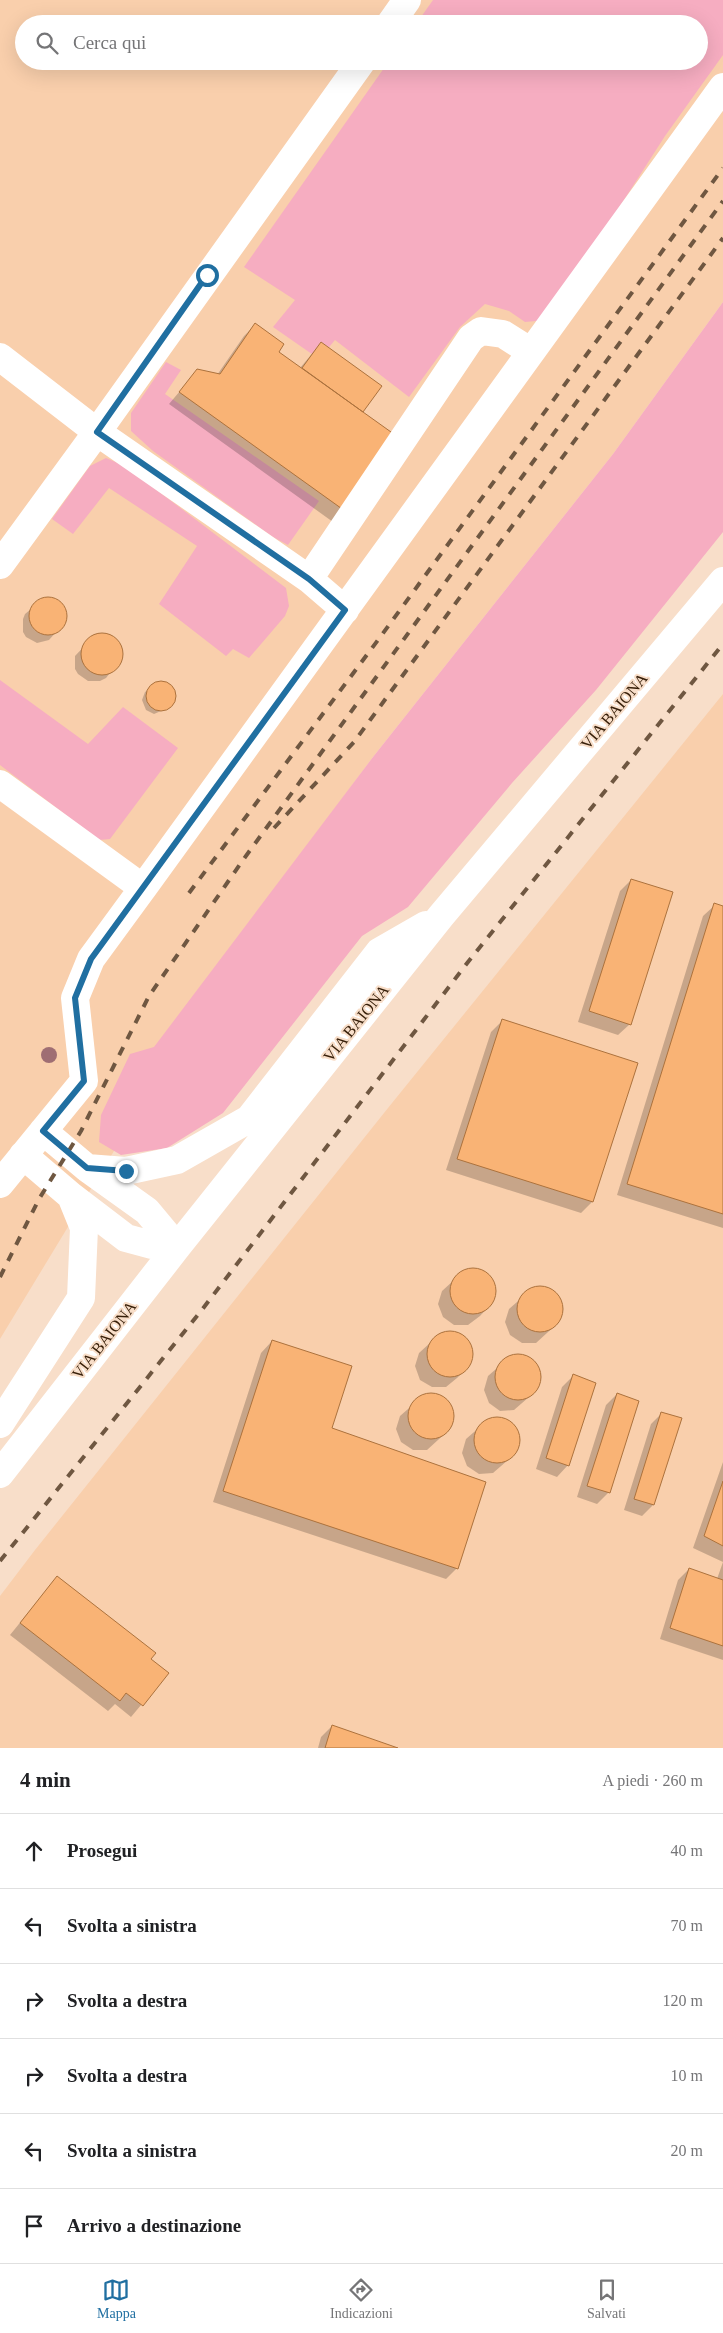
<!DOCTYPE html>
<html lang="it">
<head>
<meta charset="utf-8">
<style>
  :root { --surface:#fff; --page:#f6f6f6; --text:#202124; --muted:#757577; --line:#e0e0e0; --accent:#206fa1 }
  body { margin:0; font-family:"Times New Roman",serif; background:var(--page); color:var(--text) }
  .stop { position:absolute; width:15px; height:15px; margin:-11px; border:4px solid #206fa1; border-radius:50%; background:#fff }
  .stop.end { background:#206fa1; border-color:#fff; box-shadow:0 1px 5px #0008 }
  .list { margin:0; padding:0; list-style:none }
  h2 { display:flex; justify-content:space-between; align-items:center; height:65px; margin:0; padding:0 20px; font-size:21px }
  h2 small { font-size:16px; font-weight:400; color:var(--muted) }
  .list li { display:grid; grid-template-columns:32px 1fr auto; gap:15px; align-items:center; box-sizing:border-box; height:75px; padding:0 20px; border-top:1px solid var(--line) }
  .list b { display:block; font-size:19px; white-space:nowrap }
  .list em { font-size:16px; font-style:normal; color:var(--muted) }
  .icon { flex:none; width:28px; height:28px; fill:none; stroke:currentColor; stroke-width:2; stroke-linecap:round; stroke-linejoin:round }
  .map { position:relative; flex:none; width:723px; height:1748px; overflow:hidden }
  .search { position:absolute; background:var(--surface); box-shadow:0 5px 20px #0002; left:15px; right:15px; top:15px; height:55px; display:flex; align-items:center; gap:12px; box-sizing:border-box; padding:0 18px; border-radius:28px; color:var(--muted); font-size:19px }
  .sheet { height:515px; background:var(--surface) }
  nav { display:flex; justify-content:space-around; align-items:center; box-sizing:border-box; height:70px; border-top:1px solid var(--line); background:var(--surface); font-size:14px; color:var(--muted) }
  nav a { display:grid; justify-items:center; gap:2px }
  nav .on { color:var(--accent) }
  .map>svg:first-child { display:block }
  .built { fill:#f9cfac; fill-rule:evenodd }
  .green { fill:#f6adc1 }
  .shadow { fill:#0003 }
  .building { fill:#f9b375; stroke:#ac723d }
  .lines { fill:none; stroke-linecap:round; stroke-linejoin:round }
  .minor { stroke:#fff; stroke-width:28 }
  .rail { stroke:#6f5741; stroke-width:4; stroke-dasharray:9 9; stroke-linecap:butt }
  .tree { fill:#9f6e73 }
  .route { stroke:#206fa1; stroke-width:6 }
  .labels { text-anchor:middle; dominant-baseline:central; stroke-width:4; stroke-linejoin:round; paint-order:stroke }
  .street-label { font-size:16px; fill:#38200a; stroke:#f8dec9 }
</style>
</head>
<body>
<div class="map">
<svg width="723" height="1748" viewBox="0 0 723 1748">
  <rect width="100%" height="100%" fill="#f8dec9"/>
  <path class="built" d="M0 0H723V302L613 454 373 757 330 815 117 1146 0 1339ZM24 24H699V61H24Z
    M723 694V1748H0V1596L35 1550 388 1108Z"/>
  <path class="green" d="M433 0H723V55L665 136 547 320 525 322 509 311 485 304 460 327 409 397 335 340 319 359 273 327 295 300 244 267 389 61H699V24H416Z
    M723 302V532L596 690 512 783 408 907 362 936 223 1113 167 1148 121 1155 99 1142 101 1115 130 1054 154 1047 373 757 613 454Z
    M166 362 181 370 165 394 319 501 288 545 273 537 153 451 131 431V413Z
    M106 458 125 466 286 588 289 606 285 616 249 658 233 649 226 656 159 604 197 546 109 488 73 534 52 519 90 466Z
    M0 680 88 744 123 707 178 748 110 839 99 840 0 765Z"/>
  <path class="shadow" d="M255 325 277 352 300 368 321 343 381 386 361 413 396 438 333 522 169 404 197 371 217 375 244 336Z
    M43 599H53L62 605 66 616 65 622 49 640 37 643 26 637 23 632V619L25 614Z
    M105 635 117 641 122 654 121 659 106 678 100 681H88L78 674 75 669V656L92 638Z
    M161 681 169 684 175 695 168 708 154 714 146 710 142 700 145 692Z
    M631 880 630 1024 618 1035 578 1022 620 891Z
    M715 905 723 907V1228L617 1195 703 916Z
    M502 1021 636 1064 592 1202 581 1213 446 1170 491 1032Z
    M465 1270H479L491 1277 495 1291 491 1304 480 1316 468 1325H454L443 1317 438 1304 442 1291Z
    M546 1287 558 1295 563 1309 559 1322 536 1343H522L510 1335 505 1322 509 1309 533 1288Z
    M442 1332H456L468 1340 472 1353 469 1366 457 1378 446 1387H432L420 1380 415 1366 419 1353Z
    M272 1341 331 1429 457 1568 446 1579 213 1502 261 1353Z
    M525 1355 536 1363 541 1376 537 1390 514 1410 500 1411 489 1403 484 1390 488 1376 511 1356Z
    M573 1376 568 1465 557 1477 536 1469 562 1387Z
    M437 1394 449 1402 454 1416 450 1429 427 1450H413L401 1442 396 1429 400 1416 424 1395Z
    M617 1394 608 1493 597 1504 577 1497 606 1405Z
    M662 1413 653 1505 642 1516 624 1510 651 1424Z
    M503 1418 515 1426 520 1439 516 1453 493 1473 479 1474 467 1466 462 1453 466 1439 489 1419Z
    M723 1462V1660L660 1639 678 1580 689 1569 717 1579 723 1562 693 1548Z
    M57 1577 167 1674 131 1717 115 1704 108 1711 10 1635Z
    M332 1726 394 1748H318L321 1737Z"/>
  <path class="building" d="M255 323 284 344 279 352 398 437 345 511 179 392 197 369 220 374Z
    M321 342 382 386 363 412 302 368Z
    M29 616a19 19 0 1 1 38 0a19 19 0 1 1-38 0Z
    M81 654a21 21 0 1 1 42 0a21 21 0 1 1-42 0Z
    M146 696a15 15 0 1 1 30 0a15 15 0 1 1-30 0Z
    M631 879 673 892 631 1025 589 1011Z
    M714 903 723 906V1214L627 1184Z
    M502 1019 638 1063 593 1202 457 1159Z
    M450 1291a23 23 0 1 1 46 0a23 23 0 1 1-46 0Z
    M517 1309a23 23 0 1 1 46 0a23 23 0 1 1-46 0Z
    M427 1354a23 23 0 1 1 46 0a23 23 0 1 1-46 0Z
    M272 1340 352 1366 332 1428 486 1482 458 1569 223 1491Z
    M495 1377a23 23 0 1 1 46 0a23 23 0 1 1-46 0Z
    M573 1374 596 1383 569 1466 546 1458Z
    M408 1416a23 23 0 1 1 46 0a23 23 0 1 1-46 0Z
    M617 1393 639 1401 610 1493 587 1486Z
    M661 1412 682 1418 654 1505 634 1499Z
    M474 1440a23 23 0 1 1 46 0a23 23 0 1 1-46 0Z
    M723 1481V1546L704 1536Z
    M689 1568 723 1580V1646L670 1628Z
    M57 1576 156 1653 151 1659 169 1673 143 1706 126 1693 120 1701 20 1623Z
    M332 1725 398 1748H325Z"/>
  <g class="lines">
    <path class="minor" d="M390 24 407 0
      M0 357 97 432 0 565
      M309 579 471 338 481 331 503 334 530 351
      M345 610 309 579 97 432 362 61
      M0 784 143 888C338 622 528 353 723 87
      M43 1131 87 1168 147 1211 177 1247
      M23 1155 71 1196 126 1238 152 1245 177 1247
      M87 1168 126 1171 177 1160 249 1119 379 952 426 925
      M0 1184 84 1081 75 998 91 959 143 888
      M0 1424 81 1298 84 1228 71 1196
      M0 1474 177 1247 441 916 723 581"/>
    <path class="rail" d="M274 828 354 742 723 238
      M189 893 381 636 723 168
      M0 1277 39 1199 81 1131 149 996 243 860 723 201
      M0 1561 201 1311 468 962 723 644"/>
  </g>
  <circle class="tree" cx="49" cy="1055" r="8"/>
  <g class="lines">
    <path class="route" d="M126 1171 87 1168 43 1131 84 1081 75 998 91 959 345 610 309 579 97 432 207 275"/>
  </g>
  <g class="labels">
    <g class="street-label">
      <text transform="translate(614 711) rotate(-50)">VIA BAIONA</text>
      <text transform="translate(356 1023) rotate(-51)">VIA BAIONA</text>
      <text transform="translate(104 1340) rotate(-52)">VIA BAIONA</text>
    </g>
  </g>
</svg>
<div class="stop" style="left:207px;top:275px"></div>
<div class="stop end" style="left:126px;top:1171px"></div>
<div class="search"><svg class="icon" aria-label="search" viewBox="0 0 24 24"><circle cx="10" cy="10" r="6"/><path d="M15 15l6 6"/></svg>Cerca qui</div>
</div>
<section class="sheet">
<h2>4 min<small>A piedi · 260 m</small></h2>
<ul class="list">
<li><svg class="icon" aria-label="ahead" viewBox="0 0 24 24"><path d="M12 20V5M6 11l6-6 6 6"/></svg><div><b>Prosegui</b></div><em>40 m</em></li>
<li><svg class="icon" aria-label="left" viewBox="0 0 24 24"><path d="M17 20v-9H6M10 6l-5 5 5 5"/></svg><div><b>Svolta a sinistra</b></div><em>70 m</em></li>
<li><svg class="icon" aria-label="right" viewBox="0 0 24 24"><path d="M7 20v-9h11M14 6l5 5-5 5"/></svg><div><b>Svolta a destra</b></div><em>120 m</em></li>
<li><svg class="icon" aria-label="right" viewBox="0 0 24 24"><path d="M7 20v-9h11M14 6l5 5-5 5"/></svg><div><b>Svolta a destra</b></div><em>10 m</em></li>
<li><svg class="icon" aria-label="left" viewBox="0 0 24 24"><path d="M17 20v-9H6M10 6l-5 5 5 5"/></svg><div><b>Svolta a sinistra</b></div><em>20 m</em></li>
<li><svg class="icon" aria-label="arrive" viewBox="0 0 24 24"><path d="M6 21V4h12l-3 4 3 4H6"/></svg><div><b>Arrivo a destinazione</b></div></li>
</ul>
</section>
<nav>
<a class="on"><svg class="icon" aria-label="map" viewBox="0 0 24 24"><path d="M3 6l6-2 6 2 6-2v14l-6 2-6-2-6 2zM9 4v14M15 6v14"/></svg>Mappa</a>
<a><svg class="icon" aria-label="directions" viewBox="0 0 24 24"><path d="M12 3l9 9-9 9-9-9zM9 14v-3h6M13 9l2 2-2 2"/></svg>Indicazioni</a>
<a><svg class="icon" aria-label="saved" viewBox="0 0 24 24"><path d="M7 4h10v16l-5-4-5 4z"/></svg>Salvati</a>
</nav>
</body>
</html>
